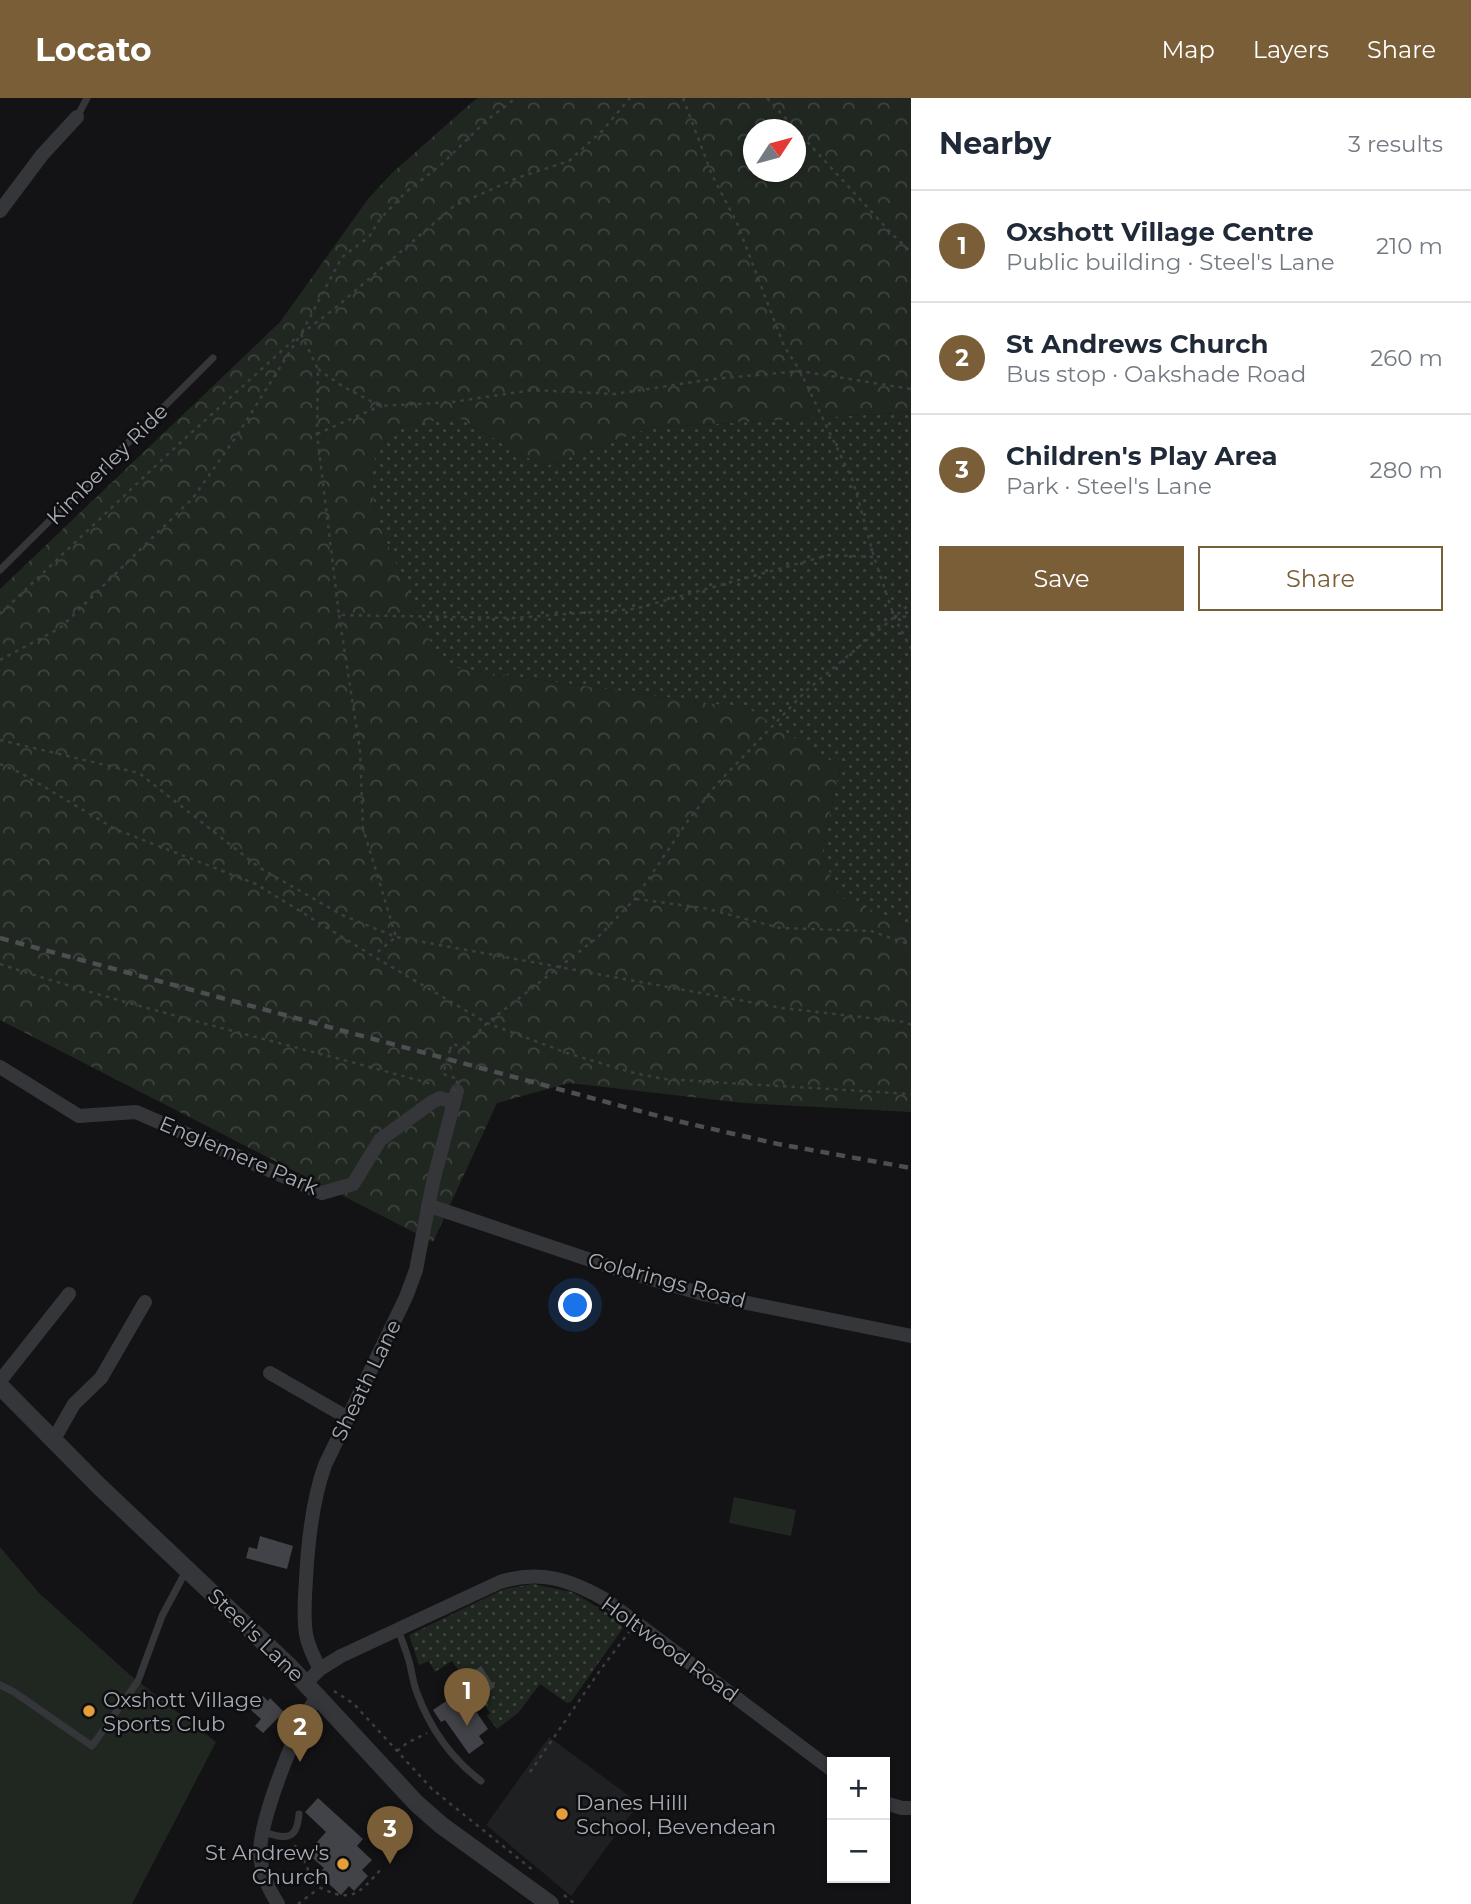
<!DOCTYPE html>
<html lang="en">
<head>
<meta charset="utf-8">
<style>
  :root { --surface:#fff; --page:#f2f2f3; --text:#1f2937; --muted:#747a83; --line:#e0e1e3; --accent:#795e38 }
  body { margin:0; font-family:Montserrat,sans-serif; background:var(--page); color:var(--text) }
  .controls { position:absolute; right:21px; bottom:21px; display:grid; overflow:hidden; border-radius:0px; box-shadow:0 2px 5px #0004 }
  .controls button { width:63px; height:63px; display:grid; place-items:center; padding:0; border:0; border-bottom:2px solid var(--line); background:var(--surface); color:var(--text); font:35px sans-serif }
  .compass { position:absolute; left:743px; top:21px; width:63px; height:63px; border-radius:50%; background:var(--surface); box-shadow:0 2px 5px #0004; rotate:54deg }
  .you { position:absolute; left:576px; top:1208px; width:24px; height:24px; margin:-18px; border:5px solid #fff; border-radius:50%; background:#1a73e8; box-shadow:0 0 0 10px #1a73e833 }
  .badge { display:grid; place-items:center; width:46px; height:46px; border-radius:50%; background:var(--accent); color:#fff; font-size:23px; font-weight:700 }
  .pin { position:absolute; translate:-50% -58px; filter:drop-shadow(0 2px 4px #0008) }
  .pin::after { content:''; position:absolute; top:37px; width:24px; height:21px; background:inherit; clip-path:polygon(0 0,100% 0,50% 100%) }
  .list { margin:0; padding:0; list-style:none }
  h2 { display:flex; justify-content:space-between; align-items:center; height:91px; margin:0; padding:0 28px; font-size:30px }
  h2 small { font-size:23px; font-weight:400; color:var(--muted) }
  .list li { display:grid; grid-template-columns:46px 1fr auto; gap:21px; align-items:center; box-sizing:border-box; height:112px; padding:0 28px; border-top:2px solid var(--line) }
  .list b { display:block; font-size:26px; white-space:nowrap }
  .list p { margin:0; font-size:23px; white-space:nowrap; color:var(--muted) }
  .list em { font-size:23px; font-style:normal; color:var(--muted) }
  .actions { display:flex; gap:14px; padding:21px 28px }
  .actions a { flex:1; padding:16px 0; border:2px solid var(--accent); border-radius:0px; text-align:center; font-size:24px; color:var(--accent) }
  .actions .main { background:var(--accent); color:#fff }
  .map { position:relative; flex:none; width:911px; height:1806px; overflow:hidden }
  header { display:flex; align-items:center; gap:42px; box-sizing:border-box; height:98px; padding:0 35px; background:var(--accent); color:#fff }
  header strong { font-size:33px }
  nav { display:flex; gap:38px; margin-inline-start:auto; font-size:24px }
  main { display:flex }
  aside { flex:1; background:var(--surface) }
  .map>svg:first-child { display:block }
  .built { fill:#1f2022 }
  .grass { fill:url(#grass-dots) }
  .forest { fill:url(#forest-crowns); fill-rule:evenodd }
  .garden { fill:#202720 }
  .building { fill:#424348 }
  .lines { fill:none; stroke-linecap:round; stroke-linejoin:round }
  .path { stroke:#3b3d40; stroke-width:2.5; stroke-dasharray:3.5 5; stroke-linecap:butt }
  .service { stroke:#35363a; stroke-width:7 }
  .minor { stroke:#35363a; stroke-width:14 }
  .tertiary { stroke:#35363a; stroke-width:18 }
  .rail { stroke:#4c4e52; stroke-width:4.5; stroke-dasharray:9 7; stroke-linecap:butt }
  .path-bridge { stroke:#3b3d40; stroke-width:2.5; stroke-dasharray:3.5 5; stroke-linecap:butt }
  .poi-dot { fill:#e69e3a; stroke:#0e0e10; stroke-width:2.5 }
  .labels { text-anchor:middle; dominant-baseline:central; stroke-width:5; stroke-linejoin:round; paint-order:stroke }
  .street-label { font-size:21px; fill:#a6abb4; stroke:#0e0e10 }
  .poi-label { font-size:21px; fill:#a6abb4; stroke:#0e0e10; text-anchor:start }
</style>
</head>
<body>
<header>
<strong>Locato</strong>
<nav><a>Map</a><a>Layers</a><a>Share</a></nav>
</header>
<main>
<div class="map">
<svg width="911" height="1806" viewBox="0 0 911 1806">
  <defs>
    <pattern id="grass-dots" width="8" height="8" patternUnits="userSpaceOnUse" patternTransform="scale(1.75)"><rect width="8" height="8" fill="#202720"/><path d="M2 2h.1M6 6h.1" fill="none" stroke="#3d443e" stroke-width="1.8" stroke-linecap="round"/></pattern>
    <pattern id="forest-crowns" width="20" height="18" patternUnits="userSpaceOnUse" patternTransform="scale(1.75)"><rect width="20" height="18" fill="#202720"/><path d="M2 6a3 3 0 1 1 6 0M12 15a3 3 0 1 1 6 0" fill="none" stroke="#3d443e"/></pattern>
  </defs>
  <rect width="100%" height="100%" fill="#131315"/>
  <path class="built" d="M549 1639 639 1705 571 1798 486 1727Z"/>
  <path class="grass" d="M911 314V828L839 799 822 755 840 669 749 611 441 568 376 420 370 369 392 330 457 319 544 369 649 330Z
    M533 1486 572 1494 614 1519 623 1530 571 1604 567 1605 540 1586 518 1615 497 1631 487 1618 490 1615 452 1563 435 1574 429 1563 419 1567 409 1537 504 1491Z"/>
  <path class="forest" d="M478 0H911V314L649 330 544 369 457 319 392 330 370 369 376 420 441 568 749 611 840 669 822 755 839 799 911 828V1014L744 1005 569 985 497 1005 433 1144 0 922V491L280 224 368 101 392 75 471 5ZM754 32H796V74H754Z"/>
  <path class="garden" d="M734 1399 796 1412 791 1438 729 1425Z
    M0 1449 39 1495 130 1577 216 1644 132 1806H0Z"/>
  <path class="building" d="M260 1438 293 1448 287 1471 246 1460 249 1449 257 1451Z
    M481 1568 495 1589 471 1606 488 1631 479 1638 484 1645 469 1656 445 1622 441 1624 433 1612 452 1599 444 1588 461 1576 464 1580Z
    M263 1598 268 1603 270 1600 284 1614 263 1635 255 1628 261 1621 251 1612Z
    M318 1700 363 1741 357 1748 372 1762 362 1772 368 1778 354 1793 349 1788 341 1797 318 1776 324 1770 307 1755 326 1734 305 1714Z"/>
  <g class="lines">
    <path class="path" d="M683 0 712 77 737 125 784 248 800 273 853 383 874 459 894 518 911 551
      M767 0 891 135 911 154
      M302 234 342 159 369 139 380 121 406 94 442 66 487 22 516 0
      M301 236 318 271 317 336 339 517 514 520 634 511 829 457 874 459
      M318 271 342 288 380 308 453 304 533 292 615 296 713 281 800 273 911 291
      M317 336 380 308
      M0 516 168 356 297 239
      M339 517 360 652 363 730 396 839 374 857
      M894 518 911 519
      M0 562 60 530 193 400 238 336 301 236 334 211 454 108 517 80 569 63 602 33 630 0
      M0 642 139 675 260 770 342 817 396 839 782 910 905 924 911 927
      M0 666 21 675 115 731 256 786 373 858 487 925 567 955 630 974 663 981 911 996
      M636 801 704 810 780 830 871 833 911 847
      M0 866C143 913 290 946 435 987
      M450 952 452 946 467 950 468 945 487 925 598 839 635 801 687 724 716 687 807 592 911 505
      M334 1593 354 1606 432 1691 534 1773
      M397 1653 407 1645 427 1635
      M530 1674 601 1571 629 1534
      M295 1747 307 1768 311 1785C351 1806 355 1800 383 1769
      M564 1797 575 1806
      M298 1806 318 1791"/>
    <path class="service" d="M77 19 87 0
      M0 472 213 260
      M398 1532C402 1542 406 1553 409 1563 412 1574 413 1585 417 1595 430 1630 452 1661 481 1683
      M0 1587 14 1594 92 1648 138 1583 162 1518 187 1471
      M263 1734C286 1741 297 1743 299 1716"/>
    <path class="minor" d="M0 113 42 57 77 19
      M0 969 79 1018 136 1014 322 1095 353 1086 380 1042 432 1004 440 1000 454 1004
      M428 1108 436 1110 617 1171 703 1196 911 1238
      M270 1275 348 1320
      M0 1283 69 1196
      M54 1341 74 1306 101 1280 145 1204
      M320 1571C314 1560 308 1548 306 1536 303 1517 305 1499 306 1481 308 1443 312 1403 325 1367L406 1199 416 1172 433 1084 457 993
      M306 1585 320 1571 341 1558 500 1484C540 1471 571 1482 606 1502L832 1672
      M885 1705 902 1710H911
      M278 1806C268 1790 261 1775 260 1755 260 1721 297 1625 318 1598"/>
    <path class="tertiary" d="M0 1288 99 1388 291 1570 416 1705 441 1727 550 1806"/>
    <path class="rail" d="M0 840 673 1022 778 1046 911 1070"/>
    <path class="path-bridge" d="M450 952 443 976 458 981 454 993"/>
  </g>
  <g class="poi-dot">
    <circle cx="89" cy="1613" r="7"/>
    <circle cx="562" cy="1716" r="7"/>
    <circle cx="343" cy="1766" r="7"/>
  </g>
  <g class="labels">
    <g class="street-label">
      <text transform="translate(107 366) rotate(-45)">Kimberley Ride</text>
      <text transform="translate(239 1057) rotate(23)">Englemere Park</text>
      <text transform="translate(667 1182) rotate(15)">Goldrings Road</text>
      <text transform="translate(366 1282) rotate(-64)">Sheath Lane</text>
      <text transform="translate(256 1537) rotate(44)">Steel's Lane</text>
      <text transform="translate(670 1551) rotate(36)">Holtwood Road</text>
    </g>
    <g class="poi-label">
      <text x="103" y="1601">Oxshott Village<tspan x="103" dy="24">Sports Club</tspan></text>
      <text x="576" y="1704">Danes Hilll<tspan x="576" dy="24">School, Bevendean</tspan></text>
      <text x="329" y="1754" text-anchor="end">St Andrew's<tspan x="329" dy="24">Church</tspan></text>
    </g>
  </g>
</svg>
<div class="controls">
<button>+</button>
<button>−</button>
</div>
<svg class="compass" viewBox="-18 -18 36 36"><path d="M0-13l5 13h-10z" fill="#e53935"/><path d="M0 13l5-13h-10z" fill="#747a83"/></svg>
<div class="you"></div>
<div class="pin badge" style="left:467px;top:1628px">1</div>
<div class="pin badge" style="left:300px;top:1664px">2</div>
<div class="pin badge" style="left:390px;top:1766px">3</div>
</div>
<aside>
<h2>Nearby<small>3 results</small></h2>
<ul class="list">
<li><span class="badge">1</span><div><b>Oxshott Village Centre</b><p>Public building · Steel's Lane</p></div><em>210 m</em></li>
<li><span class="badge">2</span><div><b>St Andrews Church</b><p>Bus stop · Oakshade Road</p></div><em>260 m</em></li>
<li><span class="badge">3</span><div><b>Children's Play Area</b><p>Park · Steel's Lane</p></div><em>280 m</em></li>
</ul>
<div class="actions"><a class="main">Save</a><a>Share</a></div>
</aside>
</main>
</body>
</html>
